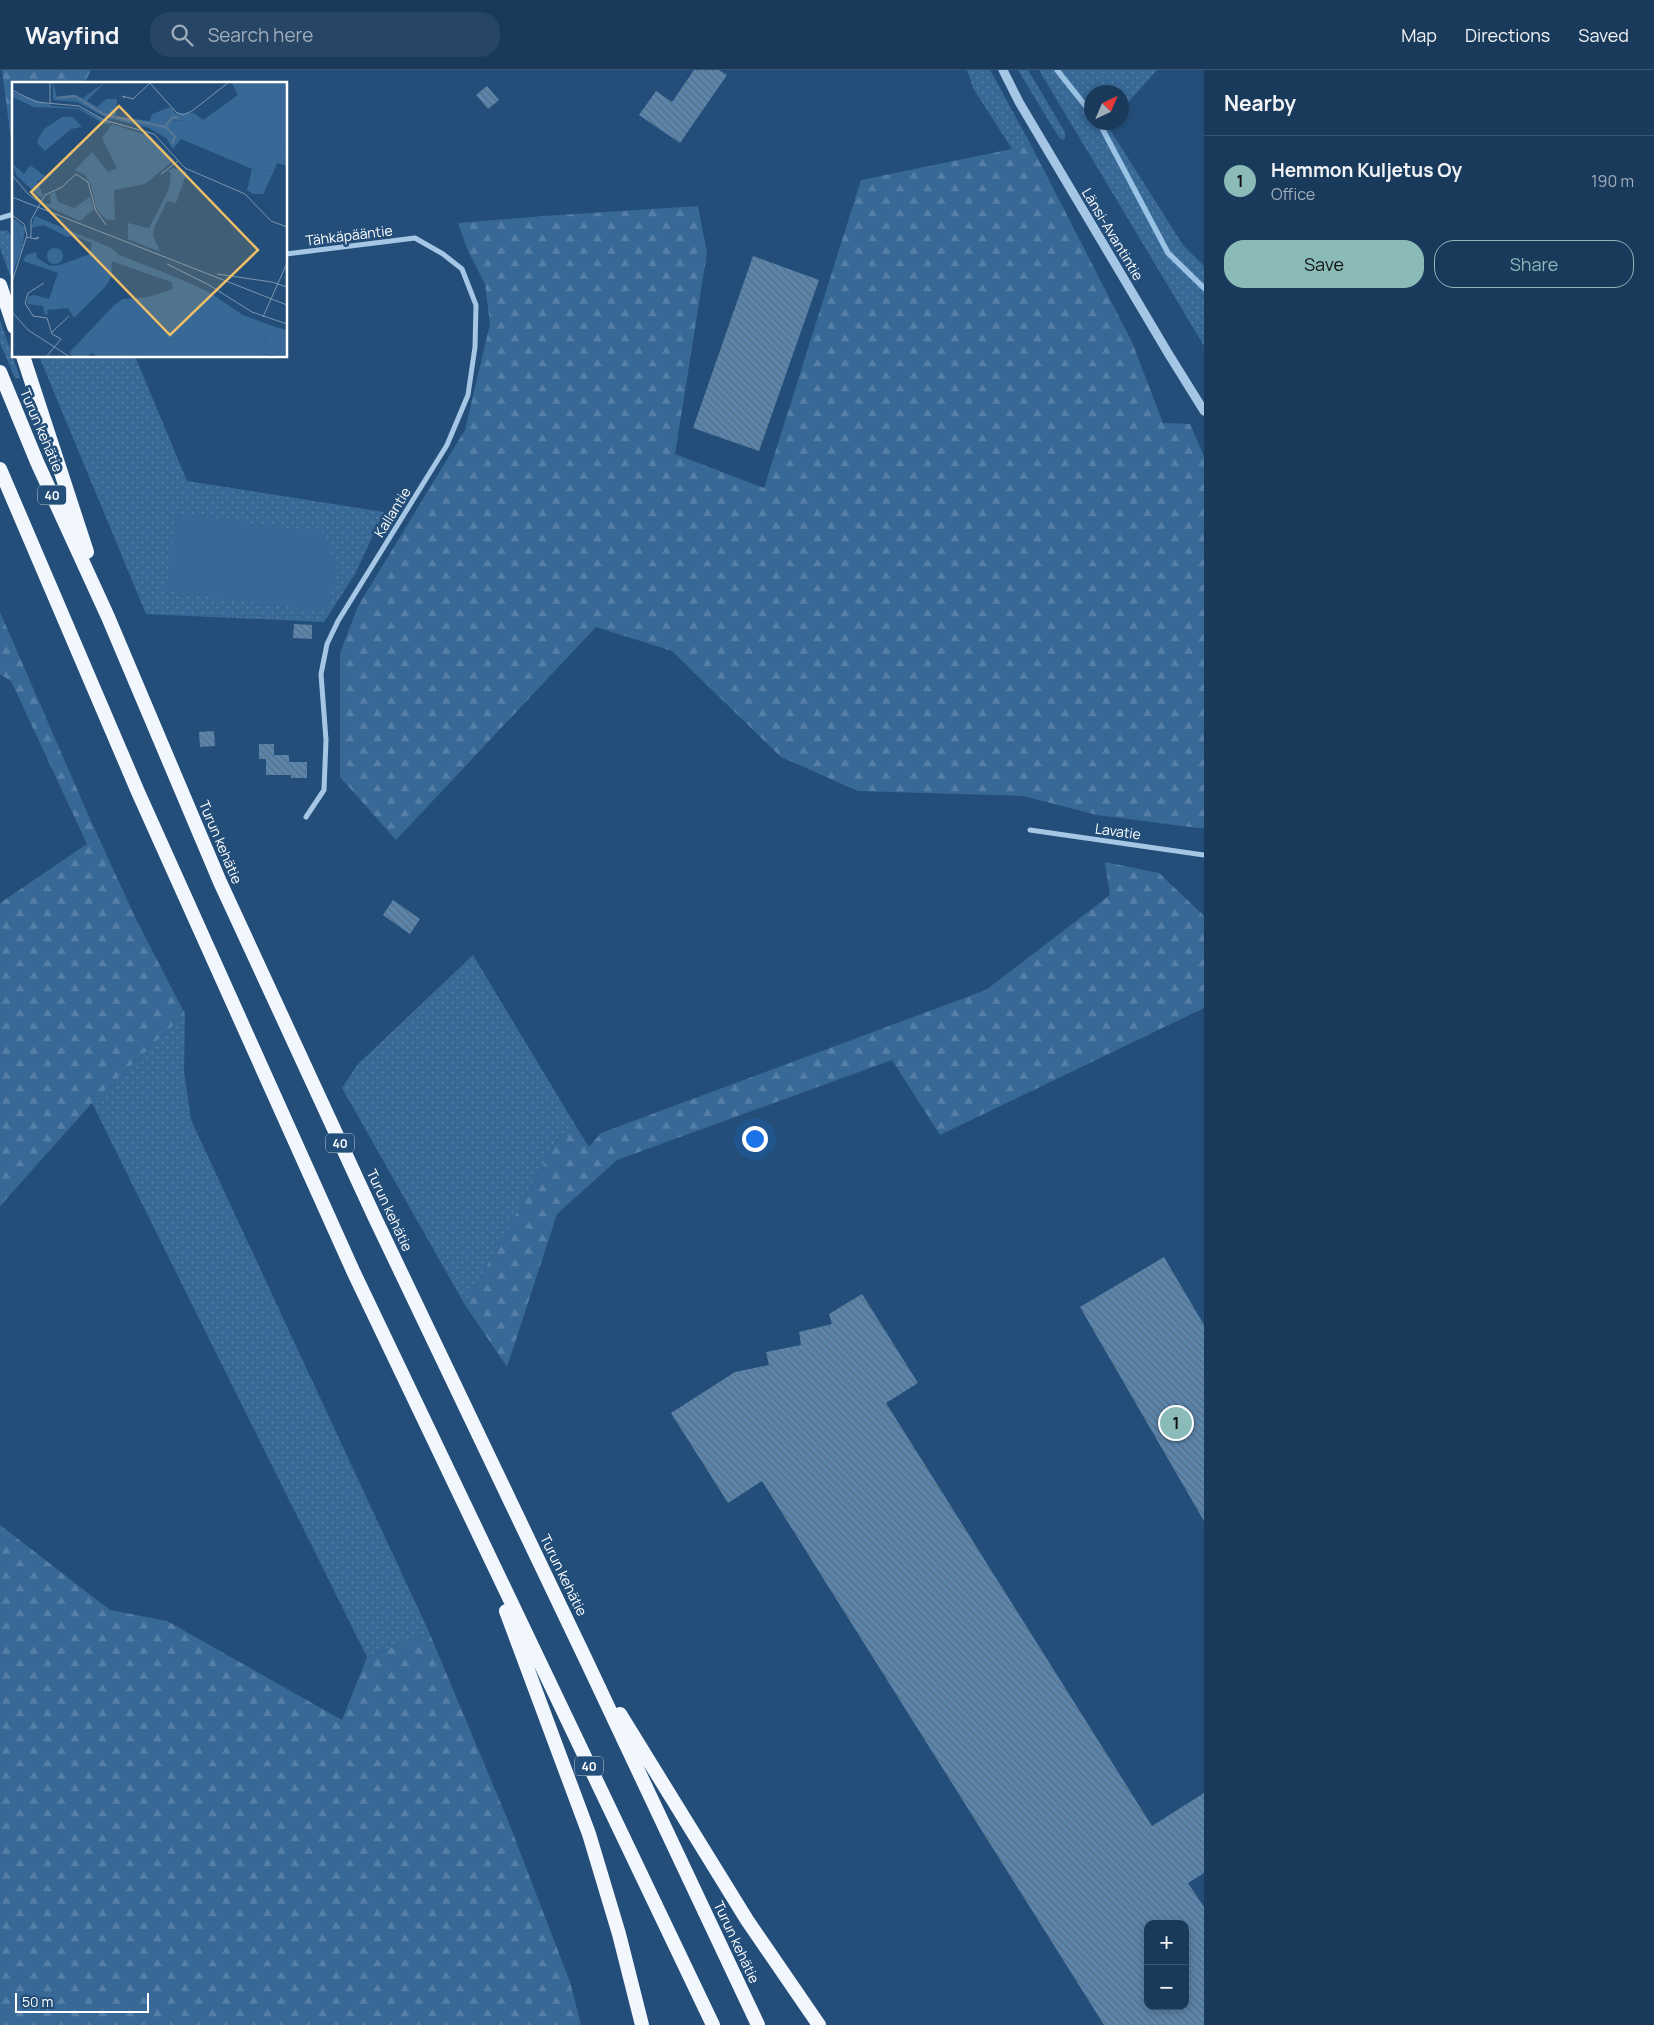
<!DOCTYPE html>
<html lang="en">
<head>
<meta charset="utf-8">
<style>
  :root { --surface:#1a3a5b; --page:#274564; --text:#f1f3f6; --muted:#9fadbb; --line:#385471; --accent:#8bbbb9 }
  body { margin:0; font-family:Manrope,sans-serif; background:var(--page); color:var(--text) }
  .controls { position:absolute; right:15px; bottom:15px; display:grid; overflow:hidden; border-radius:10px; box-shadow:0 2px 8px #0003 }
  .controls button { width:45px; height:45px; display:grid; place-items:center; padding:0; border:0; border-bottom:1px solid var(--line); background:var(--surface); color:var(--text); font:25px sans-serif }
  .compass { position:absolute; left:1084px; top:15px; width:45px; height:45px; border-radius:50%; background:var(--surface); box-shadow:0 2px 8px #0003; rotate:44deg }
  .scale { position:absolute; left:15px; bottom:12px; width:134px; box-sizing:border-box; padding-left:5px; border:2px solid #fff; border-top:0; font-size:14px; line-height:18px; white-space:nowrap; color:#fff; -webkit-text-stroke:4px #234e79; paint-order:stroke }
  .you { position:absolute; left:754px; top:1068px; width:18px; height:18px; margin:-12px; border:4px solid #fff; border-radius:50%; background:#1a73e8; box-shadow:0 0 0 8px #1a73e833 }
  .badge { display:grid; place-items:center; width:32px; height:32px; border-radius:50%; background:var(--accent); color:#111; font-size:16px; font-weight:700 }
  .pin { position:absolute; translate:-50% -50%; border:2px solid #fff; box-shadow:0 1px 5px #0006 }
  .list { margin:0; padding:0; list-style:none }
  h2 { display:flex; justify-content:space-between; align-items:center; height:65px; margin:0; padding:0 20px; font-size:21px }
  h2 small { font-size:16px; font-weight:400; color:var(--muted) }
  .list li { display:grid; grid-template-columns:32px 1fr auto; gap:15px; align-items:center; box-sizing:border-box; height:90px; padding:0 20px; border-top:1px solid var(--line) }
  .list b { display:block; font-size:19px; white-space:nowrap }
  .list p { margin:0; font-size:16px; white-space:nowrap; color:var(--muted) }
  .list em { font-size:16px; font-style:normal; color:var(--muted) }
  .actions { display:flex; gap:10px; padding:15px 20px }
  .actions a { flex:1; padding:11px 0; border:1px solid var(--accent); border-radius:20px; text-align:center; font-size:18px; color:var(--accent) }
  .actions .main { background:var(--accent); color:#111 }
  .icon { flex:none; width:28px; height:28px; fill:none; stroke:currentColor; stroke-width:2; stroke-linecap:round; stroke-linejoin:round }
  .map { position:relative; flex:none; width:1204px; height:1955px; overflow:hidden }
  header { display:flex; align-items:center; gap:30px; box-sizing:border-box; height:70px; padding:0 25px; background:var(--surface); border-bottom:1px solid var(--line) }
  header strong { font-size:24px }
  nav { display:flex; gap:28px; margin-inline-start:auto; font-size:18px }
  .search { width:350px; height:45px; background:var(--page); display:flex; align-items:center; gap:12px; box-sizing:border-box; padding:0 18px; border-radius:20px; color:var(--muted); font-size:19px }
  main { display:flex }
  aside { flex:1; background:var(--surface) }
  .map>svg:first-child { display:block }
  .grass { fill:url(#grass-dots) }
  .forest { fill:url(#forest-firs) }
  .pitch { fill:#376896 }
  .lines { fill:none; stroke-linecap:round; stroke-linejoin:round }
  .stream { stroke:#99c2e5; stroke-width:5.5 }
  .building { fill:url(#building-back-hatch); fill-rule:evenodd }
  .minor { stroke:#a5c6e4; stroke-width:5 }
  .tertiary { stroke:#a5c6e4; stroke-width:9 }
  .trunk { stroke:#f2f7fe; stroke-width:14 }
  .labels { text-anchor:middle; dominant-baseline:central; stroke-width:5; stroke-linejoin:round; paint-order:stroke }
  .shield { fill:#234e79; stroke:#bdcad7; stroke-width:1 }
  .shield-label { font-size:12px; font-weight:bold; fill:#fff }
  .street-label { font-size:14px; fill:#fff; stroke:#234e79 }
  .inset-river { fill:none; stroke:#567695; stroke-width:2.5 }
  .inset-road { fill:none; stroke:#7b95af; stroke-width:1 }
  .view { fill:#eebe68; fill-opacity:0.15; stroke:#eebe68; stroke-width:2.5 }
  .inset-edge { fill:none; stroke:#fff; stroke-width:2.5 }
</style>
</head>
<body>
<header>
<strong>Wayfind</strong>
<div class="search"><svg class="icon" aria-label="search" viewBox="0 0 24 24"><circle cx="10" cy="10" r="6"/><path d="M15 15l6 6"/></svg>Search here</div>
<nav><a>Map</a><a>Directions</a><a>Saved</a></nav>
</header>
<main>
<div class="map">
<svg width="1204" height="1955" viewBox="0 0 1204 1955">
  <defs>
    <pattern id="grass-dots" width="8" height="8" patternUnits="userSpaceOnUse" patternTransform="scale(1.25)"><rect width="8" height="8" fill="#376896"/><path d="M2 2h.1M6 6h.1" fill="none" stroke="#557fa6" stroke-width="1.8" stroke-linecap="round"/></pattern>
    <pattern id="forest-firs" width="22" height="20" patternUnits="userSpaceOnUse" patternTransform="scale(1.25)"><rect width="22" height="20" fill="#376896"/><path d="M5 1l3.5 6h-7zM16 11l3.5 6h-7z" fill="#557fa6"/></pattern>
    <pattern id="building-back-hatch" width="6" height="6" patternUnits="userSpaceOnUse" patternTransform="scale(1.25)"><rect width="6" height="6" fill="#5c85ab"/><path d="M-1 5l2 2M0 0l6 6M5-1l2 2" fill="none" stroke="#566e85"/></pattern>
  </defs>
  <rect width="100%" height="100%" fill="#234e79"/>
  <path class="grass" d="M967 0H990L1031 75 1012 79 973 18Z
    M1018 0H1028L1065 62V68L1062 70 1058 66Z
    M1039 0H1157L1122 39V22H1092V52L1109 53 1107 55 1183 175 1204 196V276Z
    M8 160 14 173V216L0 178V161Z
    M0 250 20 308H15L0 273Z
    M39 286H135L187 411 384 442 355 504 324 552 146 544Z
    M473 885 577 1058 560 1065 465 1235 342 1018 357 995Z
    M185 944 184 1001 191 1050 429 1562 367 1587 92 1033Z"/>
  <path class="forest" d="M2 0H91L84 14H14V93Z
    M1031 75 1132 272 1163 353 1190 354 1204 386V758H1198L1097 745 1023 726 858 721 781 687 672 581 596 557 396 770 340 707V583L358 536 465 360 490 254 485 214 468 181 458 153 544 146 698 136 707 183 675 384 764 418 861 110Z
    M0 542 90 749 137 851 185 944 92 1033 0 1136V833L87 774 11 611 0 604Z
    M1105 792 1159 803 1204 846V938L940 1065 892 990 617 1090 557 1144 507 1297 465 1235 560 1065 577 1058 589 1077 601 1063 986 920 1110 825Z
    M0 1455 110 1540 167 1551 342 1650 367 1587 429 1562 509 1753 570 1912 581 1955H0Z"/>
  <path class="pitch" d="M177 443 325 463 338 499 327 542 166 521Z"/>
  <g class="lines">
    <path class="stream" d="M1057 0 1092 44
      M1103 60 1168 183 1204 218"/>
  </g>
  <path class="building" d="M694 0H719L727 5 680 73 639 45 656 21 672 32Z
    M487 16 499 30 488 39 476 25Z
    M753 186 819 210 759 381 693 358Z
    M294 554 312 555V569L293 568Z
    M214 661 215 676 200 677 199 662Z
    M259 674H274V685H289V692H307V708H291V705H266V689H259Z
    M393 830 420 849 410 864 383 845Z
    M1164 1187 1204 1255V1451L1080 1237Z
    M862 1224 918 1313 886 1333 1152 1756 1204 1723V1803L1188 1813 1204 1837V1955H1104L762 1411 728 1433 671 1343 735 1302 769 1295 766 1282 801 1275 799 1262 832 1254 829 1244ZM1148 1854H1185V1936H1148Z"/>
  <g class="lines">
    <path class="minor" d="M0 148 14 144
      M286 184 415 168 443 184 462 199 476 235 475 277 468 325 447 375 338 551 327 574 321 604 326 670 324 720 306 747
      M1030 760 1204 785"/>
    <path class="tertiary" d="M1003 0 1019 32 1168 283 1204 341"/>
    <path class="trunk" d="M0 215 14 257
      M23 286 87 482
      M0 302 37 392 108 547 220 812 375 1148 587 1592 758 1955
      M0 399 138 722 354 1203 713 1955
      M506 1541 589 1764 619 1864 642 1955
      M620 1644 747 1850 819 1955"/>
  </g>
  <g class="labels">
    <g class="shield">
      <rect x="38" y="415.5" width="28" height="19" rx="4"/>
      <rect x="326" y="1063.5" width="28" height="19" rx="4"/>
      <rect x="575" y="1686.5" width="28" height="19" rx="4"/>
    </g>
    <g class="shield-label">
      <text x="52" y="425">40</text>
      <text x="340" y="1073">40</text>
      <text x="589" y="1696">40</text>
    </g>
    <g class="street-label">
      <text transform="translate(1113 164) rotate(59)">Länsi-Avantintie</text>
      <text transform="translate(349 165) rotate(-7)">Tähkäpääntie</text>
      <text transform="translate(42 360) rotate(67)">Turun kehätie</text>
      <text transform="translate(392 442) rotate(-58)">Kallantie</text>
      <text transform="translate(1118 761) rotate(8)">Lavatie</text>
      <text transform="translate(221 772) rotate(67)">Turun kehätie</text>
      <text transform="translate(390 1140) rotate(65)">Turun kehätie</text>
      <text transform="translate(564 1505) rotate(64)">Turun kehätie</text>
      <text transform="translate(737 1872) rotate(65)">Turun kehätie</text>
    </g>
  </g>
  <g transform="translate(12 12)">
    <rect width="275" height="275" fill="#234e79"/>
    <path d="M41 0 45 15 61 13 71 16 93 0 75 19 85 25 94 17H105L104 35 138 39 139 35 163 40 172 38 242 63H266L275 69V84L265 81 262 89 240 87 169 57 161 67 154 56 137 46 93 35 65 20 41 18ZM0 10 42 24 68 26 100 42H92L66 27 22 25 0 15ZM43 110 46 120 62 126 78 115 82 127 68 139 30 122H39L38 112ZM0 135 13 146 10 167 5 147 0 145ZM116 141 136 146 141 167 116 157ZM99 166 107 173 161 194 159 200 99 179ZM263 245 275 248V275L251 272 254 252H260Z" fill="#376896"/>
    <path d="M219 0H275V69L266 63H242L176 43 172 38 157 40 139 35 140 32 159 25 163 31H182L191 38 226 13ZM50 35H61L70 45 59 47 33 69 25 61 26 57 32 47ZM100 42 138 54 162 78 133 102 102 108 103 138 94 137 85 128 79 103 73 93 63 88 80 70 96 90 105 86 90 56ZM0 81 12 92 18 83 33 94 25 100 31 113 29 116 5 94ZM161 86 175 90 164 121 155 119 142 146 141 154 148 169 141 167 136 148 157 107 159 91 156 89ZM240 87 262 89 251 112H241L235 108ZM23 134 99 166 100 194 94 204 62 236 56 226 35 228 36 232 33 233 31 224 15 222 16 215 22 213 37 217 46 191 11 179 14 173 24 170 25 176 38 184 48 183 78 172 80 161 63 154 55 155 32 143 19 146ZM0 145 5 147 10 167 0 192ZM161 194 197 210 231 233 263 245 260 253 254 252 251 272 263 275H85L80 271 74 275H62L57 271 103 222 111 217 136 215 161 207 159 200Z" fill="#376896"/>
    <path d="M76 120 81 126 68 136 63 130ZM35 174a8 8 0 1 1 16 0a8 8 0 1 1-16 0Z" fill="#376896"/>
    <path class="inset-river" d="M45 16 63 14 91 32 102 35M104 35 154 45 163 55 160 62M153 44 161 35 167 36"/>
    <path class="inset-road" d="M137 0 164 30 171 33 180 29 217 0M0 8 24 20 67 24 92 38 142 52 173 86 233 112 259 139 275 145M113 16 110 14 121 17 138 1M38 21V0M149 92 166 79M0 93 16 112 34 125M0 115 275 223M0 133 12 142 15 153 0 200M14 156 19 155V138L33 113 50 105 64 92 76 100 84 129 94 143M18 156 25 157 27 155 22 157M155 182 197 203 240 230 275 242M205 192 260 200 275 205M32 201 16 211 13 221 21 234 35 236 40 252 49 257 34 275M0 230 16 248 58 275M251 235 275 181M39 251 57 234"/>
    <path class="view" d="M107 24 246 168 158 253 19 110Z"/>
    <rect width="275" height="275" class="inset-edge"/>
  </g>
</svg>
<div class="controls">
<button>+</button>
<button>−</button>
</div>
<svg class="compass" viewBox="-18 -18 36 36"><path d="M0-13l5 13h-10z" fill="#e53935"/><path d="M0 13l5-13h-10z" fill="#9fadbb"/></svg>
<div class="scale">50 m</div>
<div class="you"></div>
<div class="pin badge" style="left:1176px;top:1353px">1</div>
</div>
<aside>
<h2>Nearby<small></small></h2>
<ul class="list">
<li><span class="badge">1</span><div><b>Hemmon Kuljetus Oy</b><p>Office</p></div><em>190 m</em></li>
</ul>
<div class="actions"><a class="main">Save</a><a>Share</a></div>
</aside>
</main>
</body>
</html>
